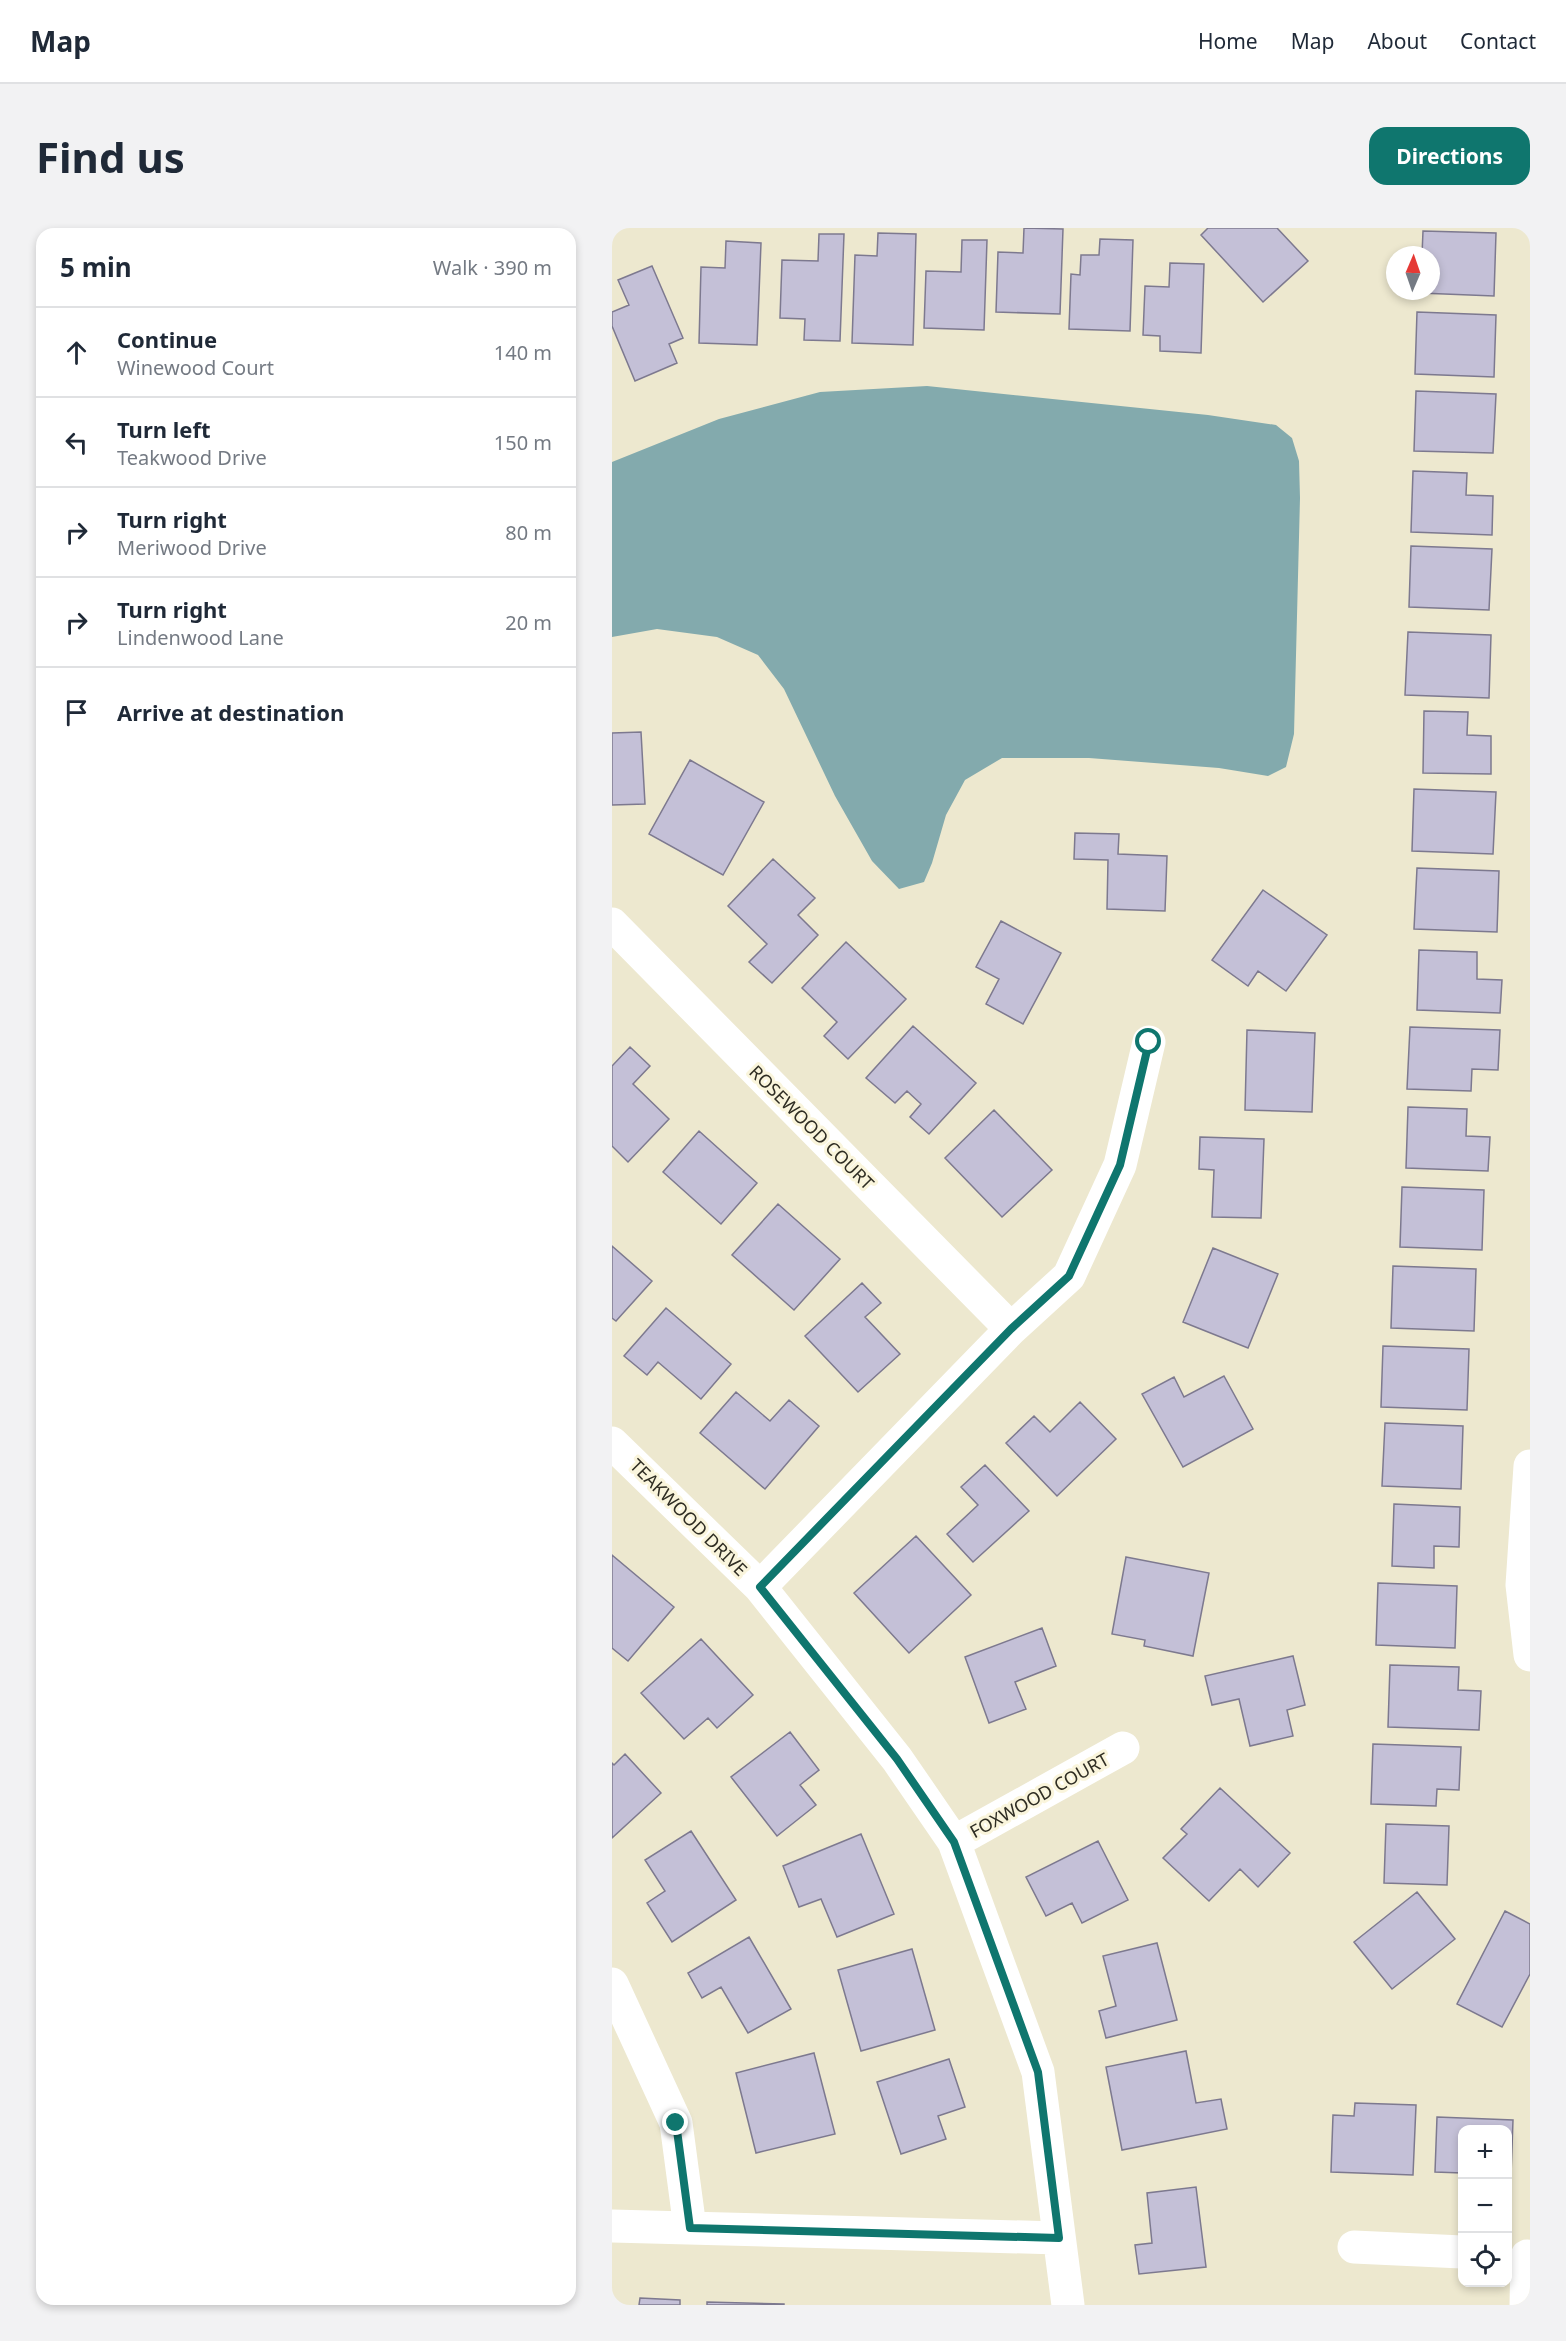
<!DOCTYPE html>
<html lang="en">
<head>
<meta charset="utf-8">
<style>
  :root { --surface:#fff; --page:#f2f2f3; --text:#1f2937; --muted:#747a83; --line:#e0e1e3; --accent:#0f766e }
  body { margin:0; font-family:"Noto Sans",sans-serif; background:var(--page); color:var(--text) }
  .controls { position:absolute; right:18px; bottom:18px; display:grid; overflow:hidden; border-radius:12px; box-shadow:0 3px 9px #0003 }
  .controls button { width:54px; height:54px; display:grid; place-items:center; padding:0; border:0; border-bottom:2px solid var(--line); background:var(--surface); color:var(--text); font:30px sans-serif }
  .compass { position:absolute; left:774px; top:18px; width:54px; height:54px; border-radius:50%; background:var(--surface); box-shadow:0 3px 9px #0003; rotate:2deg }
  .stop { position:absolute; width:18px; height:18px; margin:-14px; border:4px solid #0f766e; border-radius:50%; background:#fff }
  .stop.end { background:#0f766e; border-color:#fff; box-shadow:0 2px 6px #0008 }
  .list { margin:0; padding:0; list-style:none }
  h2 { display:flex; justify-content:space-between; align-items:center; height:78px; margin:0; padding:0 24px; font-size:26px }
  h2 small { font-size:20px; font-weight:400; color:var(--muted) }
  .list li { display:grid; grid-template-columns:39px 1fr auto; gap:18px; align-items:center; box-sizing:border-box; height:90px; padding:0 24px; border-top:2px solid var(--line) }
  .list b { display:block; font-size:22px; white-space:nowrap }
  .list p { margin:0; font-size:20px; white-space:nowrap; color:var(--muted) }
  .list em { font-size:20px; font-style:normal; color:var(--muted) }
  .icon { flex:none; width:33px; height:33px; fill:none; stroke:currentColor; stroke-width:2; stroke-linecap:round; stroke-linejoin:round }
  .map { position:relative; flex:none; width:918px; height:2077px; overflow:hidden; border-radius:18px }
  header { display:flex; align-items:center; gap:36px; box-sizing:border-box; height:84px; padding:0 30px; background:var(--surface); border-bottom:2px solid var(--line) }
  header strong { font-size:28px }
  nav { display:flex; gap:33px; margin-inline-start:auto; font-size:21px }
  .intro { display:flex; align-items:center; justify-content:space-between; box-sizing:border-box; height:144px; padding:0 36px }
  h1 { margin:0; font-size:42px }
  .button { padding:15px 27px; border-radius:18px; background:var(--accent); color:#fff; font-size:21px; font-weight:700 }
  main { display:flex; gap:36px; padding:0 36px }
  aside { flex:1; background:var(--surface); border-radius:18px; box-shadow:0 3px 9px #0003 }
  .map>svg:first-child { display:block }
  .water { fill:#83aaad }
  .building { fill:#c4c0d7; stroke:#7d798f; stroke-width:1.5 }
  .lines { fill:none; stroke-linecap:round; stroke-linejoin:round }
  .minor { stroke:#fff; stroke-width:33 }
  .route { stroke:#0f766e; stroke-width:8 }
  .labels { text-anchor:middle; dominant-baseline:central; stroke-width:6; stroke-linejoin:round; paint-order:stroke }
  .street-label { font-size:18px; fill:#2f2d23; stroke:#faf5dc }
</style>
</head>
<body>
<header>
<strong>Map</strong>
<nav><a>Home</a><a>Map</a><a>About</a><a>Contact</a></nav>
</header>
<div class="intro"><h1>Find us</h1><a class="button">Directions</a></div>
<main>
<aside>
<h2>5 min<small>Walk · 390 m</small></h2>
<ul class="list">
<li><svg class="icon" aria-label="ahead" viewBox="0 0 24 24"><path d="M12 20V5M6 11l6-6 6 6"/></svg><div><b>Continue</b><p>Winewood Court</p></div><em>140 m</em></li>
<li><svg class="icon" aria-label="left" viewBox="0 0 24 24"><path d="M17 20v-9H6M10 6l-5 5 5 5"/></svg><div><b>Turn left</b><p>Teakwood Drive</p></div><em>150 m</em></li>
<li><svg class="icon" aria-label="right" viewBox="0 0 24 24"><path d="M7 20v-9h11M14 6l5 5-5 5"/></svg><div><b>Turn right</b><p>Meriwood Drive</p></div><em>80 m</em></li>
<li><svg class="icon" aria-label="right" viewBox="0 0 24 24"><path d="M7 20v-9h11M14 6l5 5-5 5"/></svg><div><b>Turn right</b><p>Lindenwood Lane</p></div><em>20 m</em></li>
<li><svg class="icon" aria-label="arrive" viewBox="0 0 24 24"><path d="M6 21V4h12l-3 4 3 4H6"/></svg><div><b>Arrive at destination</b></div></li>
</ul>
</aside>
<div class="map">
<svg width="918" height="2077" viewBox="0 0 918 2077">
  <rect width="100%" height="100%" fill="#ede8cf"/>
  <path class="water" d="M315 158 596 187 664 197 680 210 687 233 688 270 682 506 674 539 656 548 607 540 477 530H390L353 552 334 587 320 635 312 654 287 661 260 633 223 568 172 461 146 427 105 409 45 401 0 409V234L107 191 208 164Z"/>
  <path class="building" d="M412 0 451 1 448 86 384 84 386 24 411 25Z
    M596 0H665L696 33 651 74 589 7Z
    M811 3 884 5 882 68 808 65V63H819V27H810Z
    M266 5 304 6 301 117 240 115 243 27 265 28Z
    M207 6H232L228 113 192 112 193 91 168 90 170 32 206 33Z
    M488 11 521 12 518 103 457 101 459 46 468 47 469 27H487Z
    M350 12H375L372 102 312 100 314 43 349 44Z
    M114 13 149 15 145 117 87 115 89 39 113 40Z
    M558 35 592 36 589 125 548 123V108L531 107 533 58 557 59Z
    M40 38 71 110 57 116 65 135 23 153 0 98V84L17 77 6 52Z
    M805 84 884 87 882 149 803 146Z
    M804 163 884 166 881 225 802 223Z
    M801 243 855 245 854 267 881 268 880 307 799 304Z
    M799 318 880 321 877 382 797 379Z
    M796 404 879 407 877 470 793 467Z
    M812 483 856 484 855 507 879 508V546L811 545Z
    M29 504 33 576 0 577V505Z
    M78 532 152 574 111 647 37 606Z
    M802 561 884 564 881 626 800 623Z
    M463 605 507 606 506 626 555 628 553 683 495 681 496 632 462 631Z
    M161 631 203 670 186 687 206 707 160 755 137 734 155 716 116 678Z
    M805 640 887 643 885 704 802 701Z
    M651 662 715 707 674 763 646 743 636 758 600 732Z
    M389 693 449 725 411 796 374 776 387 751 364 739Z
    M234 714 294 771 236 831 212 808 225 794 190 760Z
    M807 722 865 724V751L890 752 888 785 805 782Z
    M301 798 364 855 317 906 298 889 309 876 295 863 283 875 254 850Z
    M798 799 888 802 886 842 860 841 859 863 795 861Z
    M635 802 703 805 700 884 633 882Z
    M18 819 38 838 21 856 57 891 16 934 0 918V838Z
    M796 879 855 881 854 908 878 909 876 943 794 940Z
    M382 882 440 942 390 989 333 930Z
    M87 903 145 955 109 996 51 944Z
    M588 909 652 911 649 990 600 989 602 942 587 941Z
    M790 959 872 962 870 1022 788 1019Z
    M166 976 228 1031 182 1082 120 1027Z
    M0 1018 40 1053 4 1093 0 1090Z
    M601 1020 666 1046 636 1120 571 1094Z
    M781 1038 864 1041 862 1103 779 1100Z
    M250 1055 269 1075 253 1089 288 1126 246 1164 193 1108Z
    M54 1080 119 1136 89 1171 46 1134 35 1147 12 1128Z
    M771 1118 857 1121 855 1182 769 1179Z
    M612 1148 641 1201 571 1239 530 1166 562 1149 572 1169Z
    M124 1164 158 1193 177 1172 207 1198 153 1261 88 1205Z
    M468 1174 504 1211 445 1268 394 1215 422 1188 438 1204Z
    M773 1195 851 1198 849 1261 770 1258Z
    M373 1237 417 1283 361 1334 335 1306 366 1277 349 1259Z
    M782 1276 848 1279 847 1319 822 1318V1340L780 1338Z
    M304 1308 359 1367 297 1425 242 1365Z
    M0 1327 62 1379 16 1433 0 1420Z
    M514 1329 597 1345 581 1428 532 1418 533 1412 500 1406Z
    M766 1355 845 1358 843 1420 764 1417Z
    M430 1400 444 1438 403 1454 414 1481 377 1495 353 1429Z
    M89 1411 141 1467 105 1500 96 1490 72 1511 29 1465Z
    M681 1428 693 1477 675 1482 681 1508 638 1518 627 1471 600 1477 593 1448Z
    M778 1437 847 1439 846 1462 869 1463 867 1502 776 1499Z
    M178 1504 207 1542 188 1557 204 1577 165 1608 119 1549Z
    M761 1516 849 1519 847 1562 825 1561 824 1578 759 1576Z
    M13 1526 49 1565 0 1610V1535L2 1537Z
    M608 1560 678 1625 646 1659 628 1641 597 1673 551 1630 575 1606 569 1601Z
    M774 1596 837 1598 835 1657 772 1655Z
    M79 1603 124 1672 60 1714 35 1675 53 1663 33 1632Z
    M249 1606 282 1686 225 1709 209 1671 187 1679 171 1638Z
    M486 1613 516 1672 470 1695 460 1675 434 1688 414 1649Z
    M805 1664 843 1711 780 1761 742 1714Z
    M893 1683 918 1696V1746L890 1799 845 1776Z
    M137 1709 179 1781 136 1805 109 1759 90 1770 76 1745Z
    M545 1715 565 1792 494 1810 487 1783 504 1778 491 1728Z
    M300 1721 323 1802 249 1823 226 1742Z
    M574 1823 584 1875 609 1871 615 1901 510 1922 494 1839Z
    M202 1825 223 1906 144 1925 124 1845Z
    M337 1831 353 1879 326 1888 334 1911 289 1926 265 1854Z
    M743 1875 804 1877 801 1947 719 1944 721 1887 742 1888Z
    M825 1889 901 1892 899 1947 896 1946V1902H850V1945L823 1944Z
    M584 1959 594 2039 527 2046 523 2017 540 2015 535 1965Z
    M28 2070 68 2072V2077H27Z
    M95 2074 172 2076V2077H95Z"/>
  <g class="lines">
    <path class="minor" d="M0 696 399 1101
      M0 1215 148 1359 285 1531 342 1614 426 1844 456 2077
      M918 1238 910 1357 918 1427
      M148 1359 399 1101 457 1048 508 937 537 814
      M342 1614 511 1520
      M0 1756 64 1895 78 2000
      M0 1998 447 2010
      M742 2019 850 2024
      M914 2077 915 2028"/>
  </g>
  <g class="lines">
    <path class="route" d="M64 1895 78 2000 447 2010 426 1844 342 1614 285 1531 148 1359 399 1101 457 1048 508 937 537 814"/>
  </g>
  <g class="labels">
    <g class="street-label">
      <text transform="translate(200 899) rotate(45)">ROSEWOOD COURT</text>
      <text transform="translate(77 1289) rotate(45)">TEAKWOOD DRIVE</text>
      <text transform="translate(427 1567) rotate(-29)">FOXWOOD COURT</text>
    </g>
  </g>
</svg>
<div class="controls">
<button>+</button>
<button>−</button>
<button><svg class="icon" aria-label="locate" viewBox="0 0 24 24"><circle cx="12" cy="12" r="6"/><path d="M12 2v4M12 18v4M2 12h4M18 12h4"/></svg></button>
</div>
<svg class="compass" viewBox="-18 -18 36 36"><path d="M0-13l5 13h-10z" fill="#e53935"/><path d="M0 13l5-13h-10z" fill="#747a83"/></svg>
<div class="stop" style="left:537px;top:814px"></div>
<div class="stop end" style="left:64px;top:1895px"></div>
</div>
</main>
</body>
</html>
